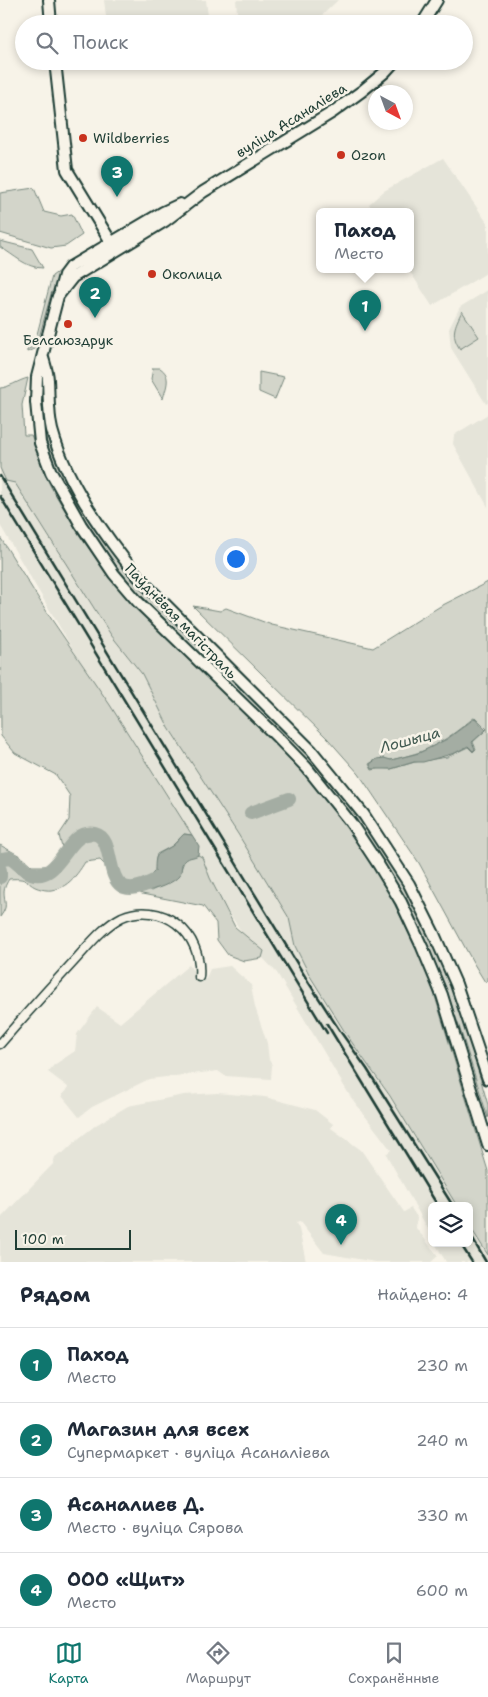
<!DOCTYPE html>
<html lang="ru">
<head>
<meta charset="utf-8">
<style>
  :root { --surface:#fff; --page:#f2f2f3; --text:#1f2937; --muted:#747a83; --line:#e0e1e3; --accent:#0f766e }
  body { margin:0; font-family:"Shantell Sans",sans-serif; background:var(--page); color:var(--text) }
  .controls { position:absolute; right:15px; bottom:15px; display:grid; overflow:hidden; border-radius:8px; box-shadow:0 2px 8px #0003 }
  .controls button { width:45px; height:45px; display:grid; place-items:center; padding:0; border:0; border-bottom:1px solid var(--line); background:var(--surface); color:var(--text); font:25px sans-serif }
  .compass { position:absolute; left:368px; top:85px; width:45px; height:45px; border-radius:50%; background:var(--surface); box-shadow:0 2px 8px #0003; rotate:139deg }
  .scale { position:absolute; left:15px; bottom:12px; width:116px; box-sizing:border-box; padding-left:5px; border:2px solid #1f3d34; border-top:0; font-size:14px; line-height:18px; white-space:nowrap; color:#1f3d34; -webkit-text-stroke:4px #f7f3e8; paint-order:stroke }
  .you { position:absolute; left:235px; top:558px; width:18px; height:18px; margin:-12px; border:4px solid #fff; border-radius:50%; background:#1a73e8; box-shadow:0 0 0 8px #1a73e833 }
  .badge { display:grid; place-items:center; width:32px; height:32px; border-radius:50%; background:var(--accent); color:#fff; font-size:16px; font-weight:700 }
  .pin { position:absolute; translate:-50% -41px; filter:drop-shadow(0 1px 2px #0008) }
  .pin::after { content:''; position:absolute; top:26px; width:18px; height:15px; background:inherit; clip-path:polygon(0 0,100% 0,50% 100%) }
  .popup { position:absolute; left:316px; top:208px; width:98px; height:65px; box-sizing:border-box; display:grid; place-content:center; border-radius:8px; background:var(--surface); filter:drop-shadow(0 1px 4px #0005); font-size:16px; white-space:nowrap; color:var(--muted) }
  .popup b { font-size:19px; color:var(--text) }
  .popup::after { content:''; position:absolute; left:50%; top:100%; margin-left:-10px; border:10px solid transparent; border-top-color:var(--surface) }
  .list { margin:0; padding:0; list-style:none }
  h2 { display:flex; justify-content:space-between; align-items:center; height:65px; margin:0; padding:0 20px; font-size:21px }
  h2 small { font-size:16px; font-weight:400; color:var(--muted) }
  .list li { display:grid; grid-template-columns:32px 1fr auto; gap:15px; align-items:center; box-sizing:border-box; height:75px; padding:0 20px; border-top:1px solid var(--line) }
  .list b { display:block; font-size:19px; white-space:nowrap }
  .list p { margin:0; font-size:16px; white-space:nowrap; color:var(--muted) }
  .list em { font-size:16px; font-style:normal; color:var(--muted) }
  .icon { flex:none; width:28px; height:28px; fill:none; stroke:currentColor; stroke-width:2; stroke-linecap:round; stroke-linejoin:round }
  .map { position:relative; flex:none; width:488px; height:1262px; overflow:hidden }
  .search { position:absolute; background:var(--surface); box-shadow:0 2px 8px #0003; left:15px; right:15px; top:15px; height:55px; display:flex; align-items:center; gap:12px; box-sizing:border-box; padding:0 18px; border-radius:28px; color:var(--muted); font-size:19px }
  .sheet { height:365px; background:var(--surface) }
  nav { display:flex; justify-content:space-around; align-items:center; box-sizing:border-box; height:70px; border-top:1px solid var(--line); background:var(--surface); font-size:14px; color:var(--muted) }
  nav a { display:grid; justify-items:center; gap:2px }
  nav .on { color:var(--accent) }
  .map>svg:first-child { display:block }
  .built { fill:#e5e4d9 }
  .green { fill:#d3d5ca; stroke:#79897f; fill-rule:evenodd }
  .water { fill:#a4ada3; stroke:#6f8077 }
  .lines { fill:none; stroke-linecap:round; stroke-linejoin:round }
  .river { stroke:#a4ada3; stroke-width:14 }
  .street-casing { stroke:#1f3d34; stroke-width:11 }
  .secondary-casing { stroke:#1f3d34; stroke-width:14 }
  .street { stroke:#f7f3e8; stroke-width:8 }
  .secondary { stroke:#f7f3e8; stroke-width:10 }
  .rail { stroke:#1f3d34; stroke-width:2.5 }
  .poi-dot { fill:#c8321e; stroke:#f7f3e8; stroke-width:2 }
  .labels { text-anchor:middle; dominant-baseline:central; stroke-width:5; stroke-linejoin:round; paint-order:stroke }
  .street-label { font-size:14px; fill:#1f3d34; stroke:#f7f3e8 }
  .poi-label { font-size:14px; fill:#1f3d34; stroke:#f7f3e8; text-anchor:start }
  .water-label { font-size:15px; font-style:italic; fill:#405950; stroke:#f7f3e8 }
</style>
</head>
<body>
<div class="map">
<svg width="488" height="1262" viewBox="0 0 488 1262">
  <rect width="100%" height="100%" fill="#f7f3e8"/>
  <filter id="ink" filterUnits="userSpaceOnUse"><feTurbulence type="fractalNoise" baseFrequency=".02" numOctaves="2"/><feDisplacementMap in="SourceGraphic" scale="10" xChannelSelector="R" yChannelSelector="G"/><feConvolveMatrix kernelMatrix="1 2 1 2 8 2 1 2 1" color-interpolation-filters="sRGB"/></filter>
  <g filter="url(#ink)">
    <path class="built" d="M104 0H206L209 24H107Z
      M236 0H338L313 24H238Z
      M443 158 488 224V272L432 306 409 270 410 212H374L369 204 384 191Z
      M488 290V403L486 404 451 348 449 329 460 307Z
      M488 414V507L453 444 454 435Z
      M0 465 6 481 15 483 111 635 142 674 169 728 238 834 289 918 295 946 310 976 348 1037 390 1096 457 1206H432V1236L386 1154 391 1150 350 1096 277 973 248 942 212 887 0 525Z
      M189 965 194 972 193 978 206 979 210 969 230 966 251 985 255 1007 267 1043 269 1060 272 1065 271 1079 225 1076 218 1071 149 1079 92 1107 79 1117 62 1096 68 1087 48 1072 54 1065 75 1051 77 1034 97 1007 120 1023Z
      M217 1093 265 1097 315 1110 333 1124 331 1128 361 1150 404 1212 411 1208 417 1217 416 1228 438 1256 431 1262H375L324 1253 300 1222 296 1223 299 1229 306 1262H0V1219L53 1164 55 1157 60 1153H63L78 1139 96 1125 128 1106 184 1095Z
      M469 1225 488 1255V1262H446L435 1243H469Z"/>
    <path class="green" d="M34 188 44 212 61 216 72 214 82 235 66 246 51 248 0 233V193Z
      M0 241 32 249 43 268C26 268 14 255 0 247Z
      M59 271 61 272 51 294 37 345 34 349 27 352V350L34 346 52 276Z
      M462 311 479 337 460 349C450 334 455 326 462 311Z
      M153 368H160C172 376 166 387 163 399L151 379Z
      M259 372 284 377 275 399 259 392Z
      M28 378 22 405 24 435H31L37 448 42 468 51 487 80 536 106 572 134 605 274 741 312 783 354 838 387 889 427 970 488 1171V1255L469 1225V1206H457L390 1096 348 1037 310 976 295 946 289 918 238 834 169 728 142 674 111 635 15 483 6 481 0 468V388C8 388 19 380 28 378Z
      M42 380 45 381C47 403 46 428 53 450 60 470 73 489 83 508 96 529 109 550 125 569 189 648 275 707 338 788 389 853 429 926 457 1004 469 1037 478 1071 488 1105V1118C474 1074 461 1028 444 985 411 903 366 828 308 762L137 591 105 552 58 477 50 456 44 430 41 407Z
      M0 537 52 620 110 705 192 835 184 834 172 846 157 854C155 860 156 867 155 872 153 878 147 882 146 888L151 891 178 877 185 859 198 855 202 857 210 878 235 927 264 951 262 958 244 961 228 955 217 940 216 923 203 906 142 894 122 882 100 860 85 862C76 877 62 895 41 889 25 885 32 877 9 879 7 882 4 888 4 892 4 904 9 905 0 917V845L22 857 32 866H55L63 852 59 835 69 820 70 796 56 775 15 753 1 736Z
      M488 582V981L485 982 474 964 419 863 359 774 328 739 193 606 220 611 226 608 272 625 373 648 439 607ZM475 717 487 729 473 742 476 749 473 752 468 747 447 757 415 762 391 769 381 768 372 770 369 764C381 756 379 760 390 760 394 760 417 753 420 752 442 744 458 730 475 717Z"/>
    <path class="water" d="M475 718 486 730 472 742 475 749 473 751 468 746 455 753 423 762H414L391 769H372L370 764 377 759 384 758 391 760 419 753 447 739Z
      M184 834 192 835 199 846 198 855C194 858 187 857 184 861 180 865 183 871 179 876 175 882 153 892 147 889V879L155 871C155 851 157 856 172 846 177 843 179 838 184 834Z"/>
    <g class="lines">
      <path class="river" d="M251 813 289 799
        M0 862 2 859 10 858C17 862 23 870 31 873 61 883 67 827 95 834 122 840 94 916 161 877
        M0 870V877"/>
      <defs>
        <path id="street" d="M0 1044C25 1015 51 986 77 958 90 944 104 926 122 917 140 909 162 912 177 924 193 936 201 957 199 977"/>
        <path id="secondary" d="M49 0 51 24
          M422 24 437 0
          M55 61 67 170 116 250
          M395 61 385 72 362 91 333 112 203 192 165 221 73 277 58 296 37 377 36 402 40 443 51 472 81 525 114 574 138 602 277 737 307 768 351 823 378 864 401 902 422 947 442 995 488 1145
          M60 290 64 275 70 267 163 212 180 204
          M43 358C45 365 48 373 48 380 49 397 48 414 52 430 66 482 106 538 141 580L311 750 364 815 409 884 434 934 456 984 488 1079"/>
      </defs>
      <use href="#street" class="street-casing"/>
      <use href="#secondary" class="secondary-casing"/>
      <use href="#street" class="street"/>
      <use href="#secondary" class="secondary"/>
      <path class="rail" d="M0 476 309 983 340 1031 367 1069 453 1206
        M0 496 327 1033
        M327 1024 438 1206
        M469 1233 486 1262
        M460 1243 472 1262"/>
    </g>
  </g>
  <g class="poi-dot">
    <circle cx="83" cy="138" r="5"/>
    <circle cx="341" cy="155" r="5"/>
    <circle cx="152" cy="274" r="5"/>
    <circle cx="68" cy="324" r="5"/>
  </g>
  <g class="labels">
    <g class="street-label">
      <text transform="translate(291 120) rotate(-32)">вуліца Асаналіева</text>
      <text transform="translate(181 621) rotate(46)">Паўднёвая магістраль</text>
    </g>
    <g class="poi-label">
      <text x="93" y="138">Wildberries</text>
      <text x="351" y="155">Ozon</text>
      <text x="162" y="274">Околица</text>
      <text x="68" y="340" text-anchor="middle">Белсаюздрук</text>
    </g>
    <g class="water-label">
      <text transform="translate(410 740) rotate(-15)">Лошыца</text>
    </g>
  </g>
</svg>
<div class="controls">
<button><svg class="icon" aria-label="layers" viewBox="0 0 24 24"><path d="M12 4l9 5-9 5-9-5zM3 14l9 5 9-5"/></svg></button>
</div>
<svg class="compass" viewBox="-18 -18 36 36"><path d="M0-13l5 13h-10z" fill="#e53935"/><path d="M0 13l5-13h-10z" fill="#747a83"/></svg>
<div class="scale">100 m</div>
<div class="you"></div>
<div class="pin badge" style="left:365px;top:331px">1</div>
<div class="popup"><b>Паход</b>Место</div>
<div class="pin badge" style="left:95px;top:318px">2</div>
<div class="pin badge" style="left:117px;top:197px">3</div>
<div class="pin badge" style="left:341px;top:1245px">4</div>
<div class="search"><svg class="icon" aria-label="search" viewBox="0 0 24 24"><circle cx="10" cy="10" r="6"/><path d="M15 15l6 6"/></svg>Поиск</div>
</div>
<section class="sheet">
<h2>Рядом<small>Найдено: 4</small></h2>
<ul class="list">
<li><span class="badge">1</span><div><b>Паход</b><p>Место</p></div><em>230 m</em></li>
<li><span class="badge">2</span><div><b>Магазин для всех</b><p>Супермаркет · вуліца Асаналіева</p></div><em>240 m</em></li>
<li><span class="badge">3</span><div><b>Асаналиев Д.</b><p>Место · вуліца Сярова</p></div><em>330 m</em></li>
<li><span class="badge">4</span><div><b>ООО «Щит»</b><p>Место</p></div><em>600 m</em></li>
</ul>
</section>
<nav>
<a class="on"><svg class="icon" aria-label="map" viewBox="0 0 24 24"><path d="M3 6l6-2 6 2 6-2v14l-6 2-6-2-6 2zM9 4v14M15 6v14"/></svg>Карта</a>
<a><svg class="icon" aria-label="directions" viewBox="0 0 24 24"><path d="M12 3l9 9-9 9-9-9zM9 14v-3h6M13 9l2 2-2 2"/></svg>Маршрут</a>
<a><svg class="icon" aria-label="saved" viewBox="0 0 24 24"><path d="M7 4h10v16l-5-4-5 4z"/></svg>Сохранённые</a>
</nav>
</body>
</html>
